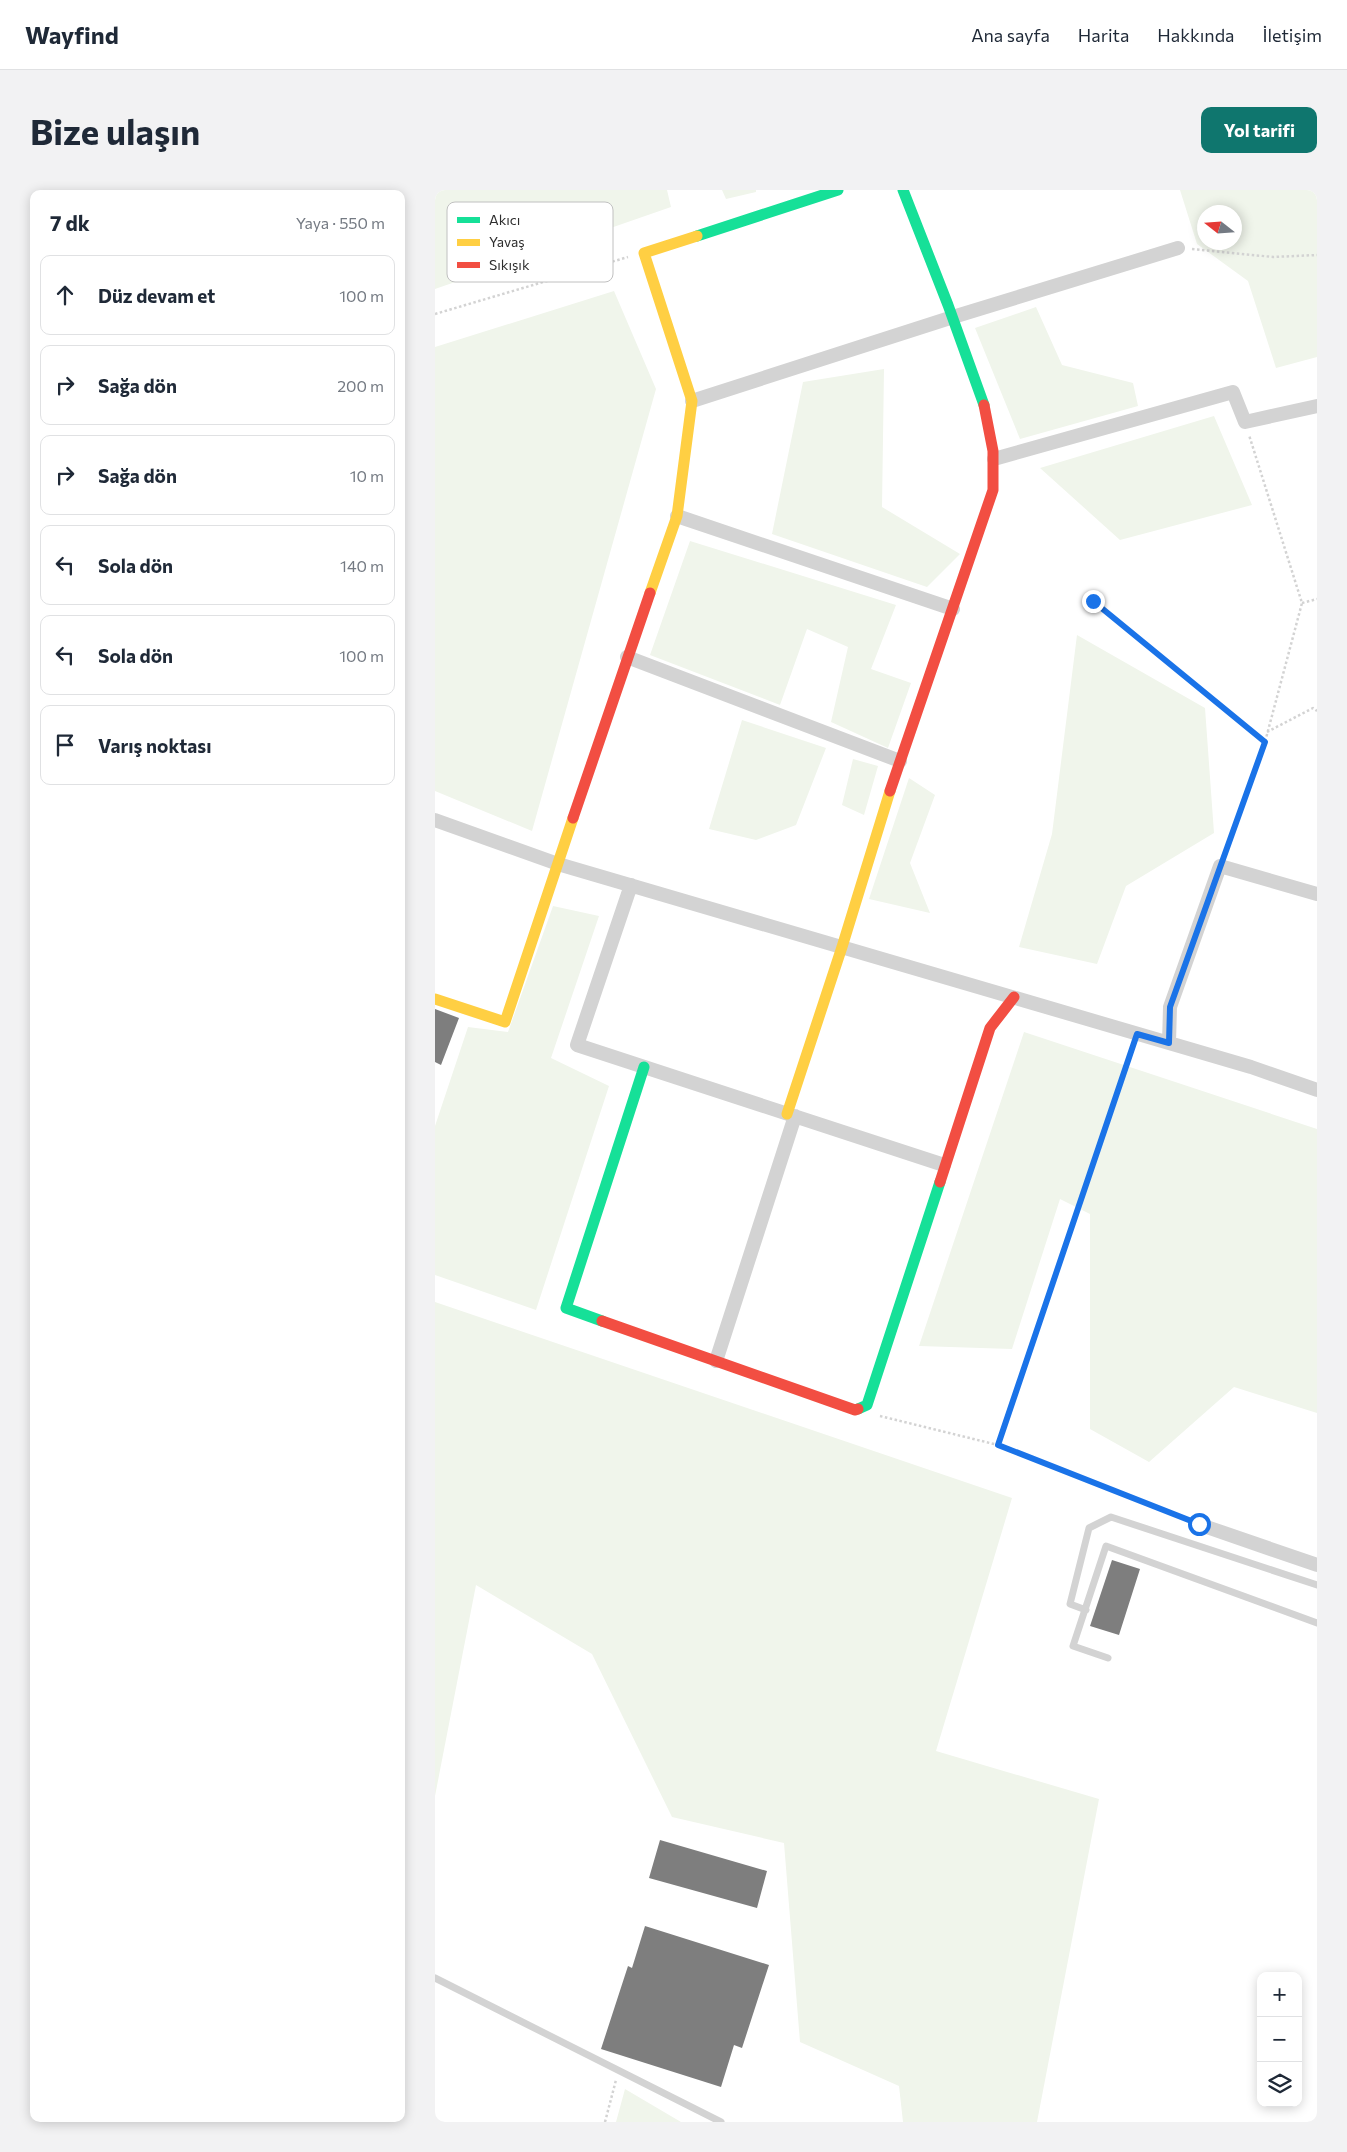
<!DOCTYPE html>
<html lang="tr">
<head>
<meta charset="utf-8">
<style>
  :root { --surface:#fff; --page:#f2f2f3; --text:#1f2937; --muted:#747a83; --line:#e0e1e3; --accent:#0f766e }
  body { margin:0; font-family:Commissioner,sans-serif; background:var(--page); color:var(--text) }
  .controls { position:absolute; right:15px; bottom:15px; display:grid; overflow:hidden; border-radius:10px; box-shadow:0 2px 12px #0003 }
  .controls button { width:45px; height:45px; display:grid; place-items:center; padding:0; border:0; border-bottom:1px solid var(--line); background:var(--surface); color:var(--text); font:25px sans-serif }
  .compass { position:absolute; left:762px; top:15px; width:45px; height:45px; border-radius:50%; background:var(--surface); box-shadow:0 2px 12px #0003; rotate:287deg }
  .stop { position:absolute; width:15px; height:15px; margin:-11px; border:4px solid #1a73e8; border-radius:50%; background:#fff }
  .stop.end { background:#1a73e8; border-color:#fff; box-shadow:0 1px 5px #0008 }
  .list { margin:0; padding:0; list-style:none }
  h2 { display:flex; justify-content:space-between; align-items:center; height:65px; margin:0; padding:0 20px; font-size:21px }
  h2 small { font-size:16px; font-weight:400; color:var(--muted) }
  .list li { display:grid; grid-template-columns:32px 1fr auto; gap:15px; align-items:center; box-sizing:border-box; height:80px; margin:0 10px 10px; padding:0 10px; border:1px solid var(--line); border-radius:10px }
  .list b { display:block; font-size:19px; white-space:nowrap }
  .list em { font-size:16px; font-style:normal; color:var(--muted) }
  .icon { flex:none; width:28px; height:28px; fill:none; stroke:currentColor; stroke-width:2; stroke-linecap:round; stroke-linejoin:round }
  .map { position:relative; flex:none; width:882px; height:1932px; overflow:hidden; border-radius:10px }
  header { display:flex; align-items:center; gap:30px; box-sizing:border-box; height:70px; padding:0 25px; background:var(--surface); border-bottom:1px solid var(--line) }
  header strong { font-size:24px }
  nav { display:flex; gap:28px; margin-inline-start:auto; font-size:18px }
  .intro { display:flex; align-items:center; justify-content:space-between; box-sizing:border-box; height:120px; padding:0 30px }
  h1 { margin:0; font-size:35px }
  .button { padding:12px 22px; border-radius:10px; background:var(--accent); color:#fff; font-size:18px; font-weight:700 }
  main { display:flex; gap:30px; padding:0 30px }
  aside { flex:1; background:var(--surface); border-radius:10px; box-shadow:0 2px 12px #0003 }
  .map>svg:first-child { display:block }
  .green { fill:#f0f5eb; fill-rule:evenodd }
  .building { fill:#7e7e7e }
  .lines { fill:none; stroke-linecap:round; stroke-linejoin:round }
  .path { stroke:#d3d3d3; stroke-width:2.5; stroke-dasharray:2.5 2.5; stroke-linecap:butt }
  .lane { stroke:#d3d3d3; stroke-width:7 }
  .street { stroke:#d3d3d3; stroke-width:14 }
  .fast { stroke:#16e098; stroke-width:11 }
  .slow { stroke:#ffcf43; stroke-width:11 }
  .jam { stroke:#f24e42; stroke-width:11 }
  .route { stroke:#1a73e8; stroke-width:6 }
  .key { fill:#fff; stroke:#c0c0c0; stroke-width:1 }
  .key-label { font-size:14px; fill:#2e2e2e }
</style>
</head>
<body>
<header>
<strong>Wayfind</strong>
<nav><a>Ana sayfa</a><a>Harita</a><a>Hakkında</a><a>İletişim</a></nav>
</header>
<div class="intro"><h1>Bize ulaşın</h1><a class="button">Yol tarifi</a></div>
<main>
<aside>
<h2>7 dk<small>Yaya · 550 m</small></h2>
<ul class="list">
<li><svg class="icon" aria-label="ahead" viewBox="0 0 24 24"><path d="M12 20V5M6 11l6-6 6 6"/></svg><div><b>Düz devam et</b></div><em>100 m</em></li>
<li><svg class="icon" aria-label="right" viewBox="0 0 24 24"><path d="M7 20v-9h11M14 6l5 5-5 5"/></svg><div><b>Sağa dön</b></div><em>200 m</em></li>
<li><svg class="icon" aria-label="right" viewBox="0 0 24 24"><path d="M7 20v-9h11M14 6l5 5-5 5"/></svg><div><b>Sağa dön</b></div><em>10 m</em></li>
<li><svg class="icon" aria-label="left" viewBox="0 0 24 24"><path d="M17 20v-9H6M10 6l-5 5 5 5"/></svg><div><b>Sola dön</b></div><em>140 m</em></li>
<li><svg class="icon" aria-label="left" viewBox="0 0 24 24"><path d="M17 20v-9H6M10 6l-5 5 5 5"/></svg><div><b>Sola dön</b></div><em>100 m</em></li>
<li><svg class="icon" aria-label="arrive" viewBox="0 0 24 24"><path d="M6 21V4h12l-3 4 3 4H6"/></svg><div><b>Varış noktası</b></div></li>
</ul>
</aside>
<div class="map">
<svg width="882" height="1932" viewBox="0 0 882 1932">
  <rect width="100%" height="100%" fill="#fff"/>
  <path class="green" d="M0 0H232L236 17 0 99Z
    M287 0H321V2L291 9Z
    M745 0H882V167L841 178 813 91 762 54ZM769 22H799V52H769Z
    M179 101 221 199 97 641 0 601V157Z
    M601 117 627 175 698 193 703 216 585 249 540 138Z
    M449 179 447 317 525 364 492 397 337 344 368 192Z
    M779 226 817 315 685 350 605 278Z
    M255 351 461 415 436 479 476 493 453 558 396 532 413 457 372 439 345 515 215 465Z
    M642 445 770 518 779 643 691 696 662 774 584 757 617 644Z
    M307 530 391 558 361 635 321 650 274 639Z
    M418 569 443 576 429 625 407 615Z
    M474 588 500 605 475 673 495 723 434 709Z
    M118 716 164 726 116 868 174 896 101 1120 0 1085V936L33 837 73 842Z
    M589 842 882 939V1223L799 1197 714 1272 655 1239V1024L625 1009 577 1159 484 1156Z
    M0 1112 577 1308 501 1561 664 1609 602 1932H468L464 1896 365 1852 349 1653 237 1627 157 1464 41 1395 0 1606Z
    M190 1899 246 1932H181Z"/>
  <path class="building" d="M0 819 24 828 6 875 0 872Z
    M677 1370 705 1379 684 1445 655 1436Z
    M225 1650 332 1681 322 1718 214 1688Z
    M210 1736 334 1775 307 1858 299 1855 286 1897 166 1859 193 1776 197 1778Z"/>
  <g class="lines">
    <path class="path" d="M757 59 838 67 882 65
      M0 124 193 67
      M658 411 830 552
      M867 413 882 409
      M832 542 878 518 882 521
      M789 664 830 552 867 413 814 245
      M445 1226 563 1255 698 857
      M563 1255 750 1329
      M170 1932 181 1890"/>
    <path class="lane" d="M651 1420 635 1414 654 1338 676 1327 882 1395
      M673 1468 638 1456 671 1356 882 1433
      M0 1788 286 1932"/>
    <path class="street" d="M257 211 518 127 743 58
      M559 269 798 202 810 232 882 216
      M242 326 518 419
      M192 467 465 571
      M0 630 123 674 816 877 882 900
      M196 695 142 855 509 975
      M734 853 735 817 785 676 882 704
      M281 1171 360 926
      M763 1334 882 1375"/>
    <path class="fast" d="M468 0 513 115 549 215
      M262 46 403 0
      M167 1131 131 1118 209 877
      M423 1219 432 1215 505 992"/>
    <path class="slow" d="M215 403 242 326 257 211 209 63 262 46
      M0 809 70 832 138 628
      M352 924 407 757 455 601"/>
    <path class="jam" d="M455 601 558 300V261L549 215
      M138 628 215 403
      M505 992 555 838 579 807
      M167 1131 420 1220 423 1219"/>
  </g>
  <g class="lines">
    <path class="route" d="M658 411 830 552 735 817 734 853 702 844 563 1255 764 1334"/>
  </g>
  <rect x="12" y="12" width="166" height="80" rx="8" class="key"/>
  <rect x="22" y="27" width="23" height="6" fill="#16e098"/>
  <rect x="22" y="49" width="23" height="7" fill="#ffcf43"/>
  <rect x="22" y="72" width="23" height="6" fill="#f24e42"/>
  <g class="key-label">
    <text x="54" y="35">Akıcı</text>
    <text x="54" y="57">Yavaş</text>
    <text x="54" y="80">Sıkışık</text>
  </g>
</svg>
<div class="controls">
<button>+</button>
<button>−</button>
<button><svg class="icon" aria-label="layers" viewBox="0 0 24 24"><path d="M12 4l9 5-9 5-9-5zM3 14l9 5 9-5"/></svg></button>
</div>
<svg class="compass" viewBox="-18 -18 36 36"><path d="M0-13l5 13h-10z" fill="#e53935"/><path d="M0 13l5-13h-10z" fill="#747a83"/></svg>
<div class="stop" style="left:764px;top:1334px"></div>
<div class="stop end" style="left:658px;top:411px"></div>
</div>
</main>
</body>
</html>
